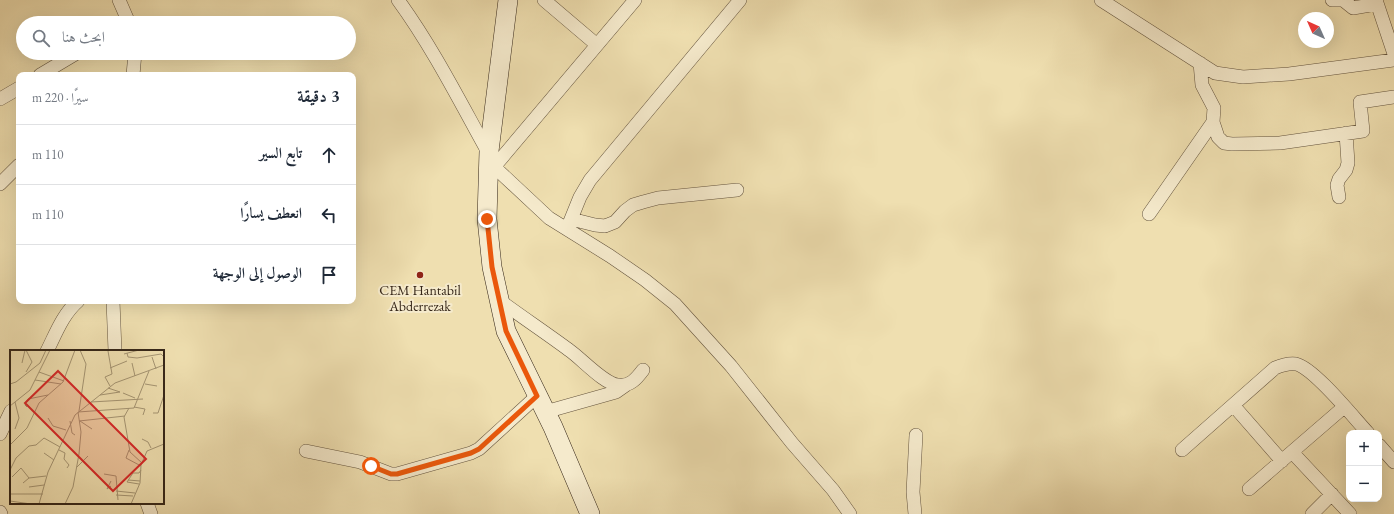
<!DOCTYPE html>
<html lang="ar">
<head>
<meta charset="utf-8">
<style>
  :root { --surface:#fff; --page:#f6f6f7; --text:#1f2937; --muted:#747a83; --line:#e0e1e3 }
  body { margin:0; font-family:"EB Garamond",Amiri,serif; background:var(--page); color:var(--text); direction:rtl }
  .controls { position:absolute; right:12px; bottom:12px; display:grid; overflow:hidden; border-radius:8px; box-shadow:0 4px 16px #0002 }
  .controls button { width:36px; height:36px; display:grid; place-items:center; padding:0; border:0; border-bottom:1px solid var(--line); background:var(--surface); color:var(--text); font:20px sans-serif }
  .compass { position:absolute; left:1298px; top:12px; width:36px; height:36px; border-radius:50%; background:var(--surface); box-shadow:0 4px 16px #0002; rotate:315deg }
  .stop { position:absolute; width:12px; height:12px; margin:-9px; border:3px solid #ea580c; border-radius:50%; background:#fff }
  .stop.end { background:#ea580c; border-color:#fff; box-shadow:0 1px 4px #0008 }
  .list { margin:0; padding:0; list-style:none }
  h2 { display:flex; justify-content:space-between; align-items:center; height:52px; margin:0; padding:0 16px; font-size:17px }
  h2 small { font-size:13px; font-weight:400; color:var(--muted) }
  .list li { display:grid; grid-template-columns:26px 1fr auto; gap:12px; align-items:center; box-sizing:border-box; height:60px; padding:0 16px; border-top:1px solid var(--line) }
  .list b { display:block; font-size:15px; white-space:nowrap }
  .list em { font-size:13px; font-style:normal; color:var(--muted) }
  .icon { flex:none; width:22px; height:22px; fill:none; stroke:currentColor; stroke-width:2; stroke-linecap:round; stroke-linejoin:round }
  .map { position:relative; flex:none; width:1394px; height:514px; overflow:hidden; direction:ltr }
  .search { position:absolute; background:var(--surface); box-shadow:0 4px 16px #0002; left:16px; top:16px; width:340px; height:44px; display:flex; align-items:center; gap:10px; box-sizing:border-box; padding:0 14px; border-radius:22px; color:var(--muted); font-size:15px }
  .panel { position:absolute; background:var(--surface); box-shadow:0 4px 16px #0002; left:16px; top:72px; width:340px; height:232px; border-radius:8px; direction:rtl }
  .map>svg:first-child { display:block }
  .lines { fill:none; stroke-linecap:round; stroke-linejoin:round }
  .street-casing { stroke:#64543e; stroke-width:14 }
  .secondary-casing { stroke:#352618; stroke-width:20 }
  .street { stroke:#f5eacc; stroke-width:13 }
  .secondary { stroke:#f5eacc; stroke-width:19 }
  .route { stroke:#ea580c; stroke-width:5 }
  .poi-dot { fill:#8f2418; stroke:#f5eacc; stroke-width:1.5 }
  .labels { text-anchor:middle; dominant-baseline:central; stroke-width:4; stroke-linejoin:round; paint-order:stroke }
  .poi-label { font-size:14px; fill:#352618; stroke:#f5eacc }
  .inset-road { fill:none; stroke:#a59573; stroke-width:1 }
  .view { fill:#d62828; fill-opacity:0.15; stroke:#d62828; stroke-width:2 }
  .inset-edge { fill:none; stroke:#352618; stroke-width:2 }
</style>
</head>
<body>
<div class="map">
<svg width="1394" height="514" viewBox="0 0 1394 514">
  <rect width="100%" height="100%" fill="#efdfb0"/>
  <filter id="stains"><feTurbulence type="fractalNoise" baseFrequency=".005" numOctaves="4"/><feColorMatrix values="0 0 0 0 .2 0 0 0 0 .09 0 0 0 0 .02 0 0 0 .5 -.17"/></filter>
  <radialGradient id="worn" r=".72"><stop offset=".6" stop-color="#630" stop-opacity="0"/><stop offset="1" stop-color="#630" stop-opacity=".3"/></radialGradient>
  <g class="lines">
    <defs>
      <path id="street" d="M119 0 129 23
        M398 0C433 48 460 102 489 154
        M544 0 597 45
        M1101 0 1215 73 1243 77 1289 74 1394 60
        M1332 0H1343L1353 8 1376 4
        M1376 0 1394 54
        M1200 63 1202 85 1214 108 1213 122 1218 137 1224 143 1232 144 1280 143 1363 131 1360 102 1394 97
        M40 75 77 53
        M133 75 135 53
        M0 99 19 88
        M489 162 549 218 610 256 645 280 675 304 731 366 792 443 833 490 850 514
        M494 167 635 0
        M0 184 19 165
        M1339 197 1337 185 1339 179 1346 170 1348 163 1346 133
        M1149 214 1213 122
        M571 219 595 225 605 226 615 222 625 211 633 205 643 202 658 198 737 190
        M567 229 580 197 590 180 740 0
        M499 300C522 317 546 333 569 350 582 359 604 384 618 385 630 387 637 378 643 370
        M113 301 115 351
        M47 351C56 333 63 314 78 301
        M1233 405 1282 461
        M545 412 616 392 626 385
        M0 434 11 411
        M1379 445 1394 462
        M1182 450 1275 368C1282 365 1288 363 1296 364 1314 368 1354 418 1368 433
        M306 451 360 462 391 474H397L471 453 479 449 537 396
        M1292 452 1350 514
        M1249 489 1344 407
        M147 503 151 514
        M0 512 1 514
        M915 514 913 492 916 435
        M1312 514 1332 494"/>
      <path id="secondary" d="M508 0 489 151 487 219 492 267 506 331 553 427 590 514"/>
    </defs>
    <use href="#street" class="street-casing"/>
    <use href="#secondary" class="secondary-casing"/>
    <use href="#street" class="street"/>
    <use href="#secondary" class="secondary"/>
  </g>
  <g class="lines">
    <path class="route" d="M371 466 391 474H397L471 453 479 449 537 396 506 331 492 267 487 219"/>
  </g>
  <circle class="poi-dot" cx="420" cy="275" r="4"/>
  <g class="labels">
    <g class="poi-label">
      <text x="420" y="290">CEM Hantabil<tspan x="420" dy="16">Abderrezak</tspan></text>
    </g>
  </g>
  <g transform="translate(10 350)">
    <rect width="154" height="154" fill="#efdfb0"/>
    <path class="inset-road" d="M98 1 102 24 95 27 100 36M117 3 118 7 127 8 151 4 154 7M114 4 129 0M142 7 146 19M12 13 15 0M122 13 125 26M100 18 117 11M16 22 22 12 16 0M29 22 54 31M25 30 51 34M0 34 6 32 30 13 36 0M135 34 147 36M113 43 125 48M90 45 110 42 98 38M5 52 9 68 5 79M81 52 133 49M0 56 20 40 40 0M17 57 15 55 18 49 38 45M124 57 135 59 133 65M119 58 114 67 120 102 132 113M69 61 76 14 70 0M68 62 124 58 139 21M143 63H148L154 45M38 68 43 76 56 80M60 71 62 83 65 85M69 71 115 66M70 71 82 79M132 89 138 92 141 98M0 95 17 78 29 53 53 32 65 0M49 100 55 103 54 109 59 115 57 118M119 100 116 108 131 116M34 103 44 110M67 117 78 106M0 120 6 108 19 96 26 95 34 88 50 97M94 124 106 126 108 150M2 127 11 118 19 128M118 130 130 131M13 133 19 128 36 126M129 134 117 132 123 123H129L131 120M101 136 97 139 101 131M19 137 34 135M106 141 125 143M0 144H33M106 145 123 146M0 151 21 154M29 154 38 122 65 65 105 33 154 15M55 154 63 137 69 104 71 82 68 62M121 154 130 133 131 115 137 101 154 94"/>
    <path class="view" d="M48 21 136 109 103 141 15 53Z"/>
    <rect width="154" height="154" class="inset-edge"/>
  </g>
  <rect width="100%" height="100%" filter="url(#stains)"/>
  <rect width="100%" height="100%" fill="url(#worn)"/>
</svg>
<div class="controls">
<button>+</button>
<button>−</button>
</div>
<svg class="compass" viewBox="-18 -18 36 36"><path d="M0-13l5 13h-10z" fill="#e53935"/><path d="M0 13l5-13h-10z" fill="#747a83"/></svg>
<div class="stop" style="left:371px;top:466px"></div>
<div class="stop end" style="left:487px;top:219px"></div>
<div class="search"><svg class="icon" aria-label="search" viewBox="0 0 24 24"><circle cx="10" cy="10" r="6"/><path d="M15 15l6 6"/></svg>ابحث هنا</div>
<section class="panel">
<h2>3 دقيقة<small>سيرًا · 220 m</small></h2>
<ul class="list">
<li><svg class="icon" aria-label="ahead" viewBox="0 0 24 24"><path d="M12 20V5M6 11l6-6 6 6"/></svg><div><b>تابع السير</b></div><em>110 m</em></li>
<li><svg class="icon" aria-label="left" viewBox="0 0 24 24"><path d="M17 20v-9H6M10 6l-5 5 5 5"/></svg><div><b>انعطف يسارًا</b></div><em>110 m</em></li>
<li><svg class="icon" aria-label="arrive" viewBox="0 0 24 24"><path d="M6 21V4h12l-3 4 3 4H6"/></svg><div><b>الوصول إلى الوجهة</b></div></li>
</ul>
</section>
</div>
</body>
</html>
